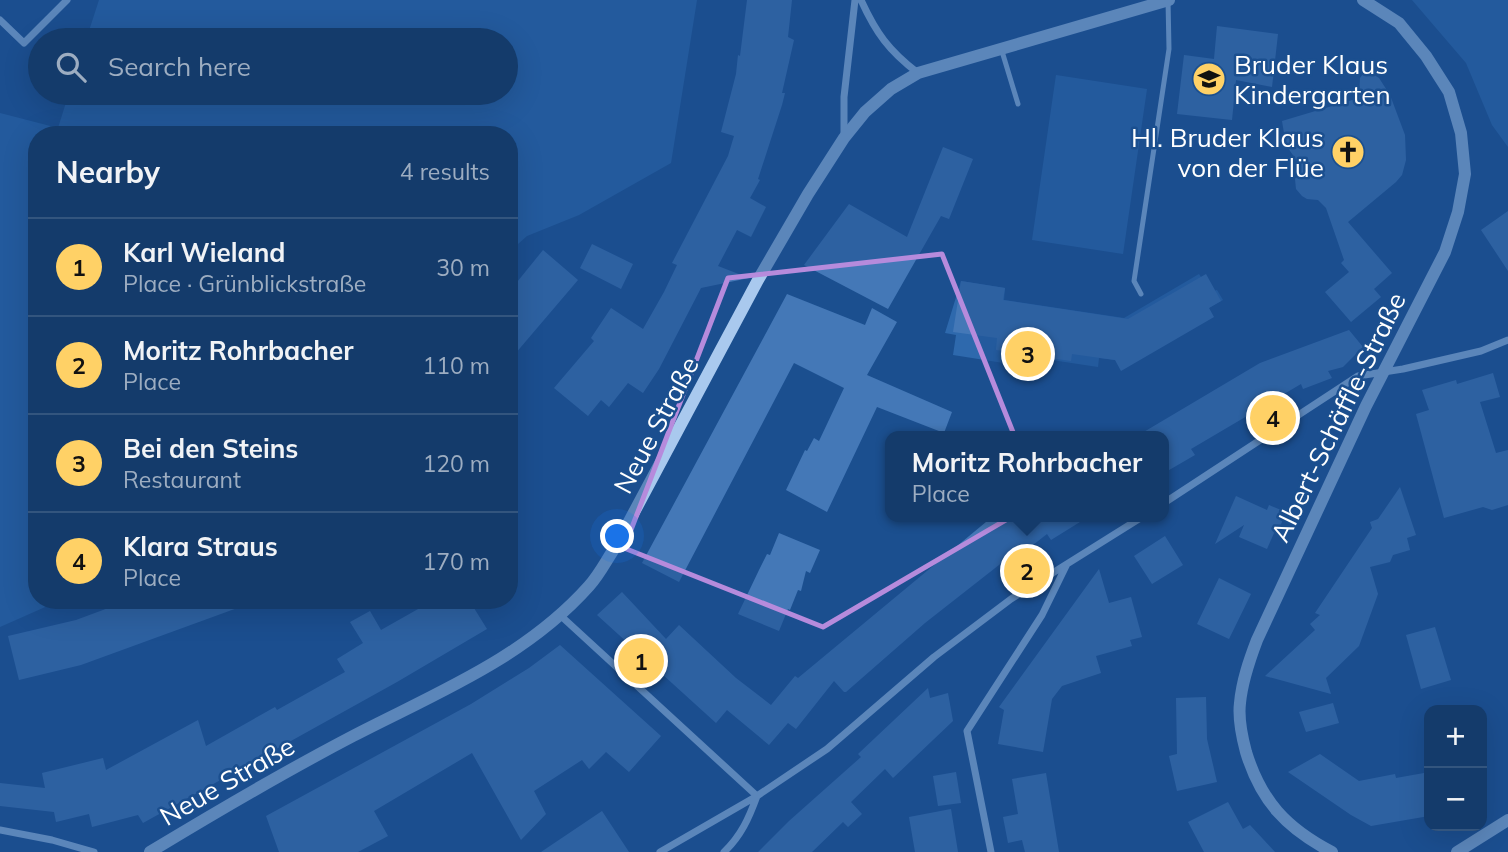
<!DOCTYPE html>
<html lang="en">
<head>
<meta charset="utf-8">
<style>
  :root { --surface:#143b6b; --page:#1d4271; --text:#f1f3f6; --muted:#9dadc1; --line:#33557e; --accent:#ffd166 }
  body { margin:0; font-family:Mulish,sans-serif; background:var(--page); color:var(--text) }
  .controls { position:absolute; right:21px; bottom:21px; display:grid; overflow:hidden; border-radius:14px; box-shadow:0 7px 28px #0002 }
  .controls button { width:63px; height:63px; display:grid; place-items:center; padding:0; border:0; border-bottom:2px solid var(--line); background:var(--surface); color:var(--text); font:35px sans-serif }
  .you { position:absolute; left:618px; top:537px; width:24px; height:24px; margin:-18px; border:5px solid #fff; border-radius:50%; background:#1a73e8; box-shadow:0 0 0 10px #1a73e833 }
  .badge { display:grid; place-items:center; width:46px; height:46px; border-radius:50%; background:var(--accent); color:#111; font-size:23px; font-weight:700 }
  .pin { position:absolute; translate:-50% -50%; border:4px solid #fff; box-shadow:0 2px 7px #0006 }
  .popup { position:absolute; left:885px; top:431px; width:284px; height:91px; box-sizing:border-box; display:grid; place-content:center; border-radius:14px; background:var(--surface); filter:drop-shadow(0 2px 5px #0005); font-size:23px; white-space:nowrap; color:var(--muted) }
  .popup b { font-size:26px; color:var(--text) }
  .popup::after { content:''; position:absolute; left:50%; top:100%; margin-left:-14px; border:14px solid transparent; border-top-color:var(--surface) }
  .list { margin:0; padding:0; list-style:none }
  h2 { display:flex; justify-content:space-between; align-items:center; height:91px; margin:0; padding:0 28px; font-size:30px }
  h2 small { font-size:23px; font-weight:400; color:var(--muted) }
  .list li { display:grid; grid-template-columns:46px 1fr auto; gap:21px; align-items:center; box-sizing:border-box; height:98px; padding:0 28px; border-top:2px solid var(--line) }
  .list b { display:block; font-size:26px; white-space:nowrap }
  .list p { margin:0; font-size:23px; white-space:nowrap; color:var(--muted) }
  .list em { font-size:23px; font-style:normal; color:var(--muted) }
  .icon { flex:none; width:38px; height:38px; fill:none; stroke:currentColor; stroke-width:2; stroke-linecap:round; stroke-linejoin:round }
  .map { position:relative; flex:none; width:1508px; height:852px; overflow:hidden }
  .search { position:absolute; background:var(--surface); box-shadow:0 7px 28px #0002; left:28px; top:28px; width:490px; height:77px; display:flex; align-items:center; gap:18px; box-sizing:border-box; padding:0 24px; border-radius:38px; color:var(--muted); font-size:26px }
  .panel { position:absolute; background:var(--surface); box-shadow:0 7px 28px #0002; left:28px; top:126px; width:490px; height:483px; border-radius:28px }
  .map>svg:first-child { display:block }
  .green { fill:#2e69ad }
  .building { fill:#4478b7 }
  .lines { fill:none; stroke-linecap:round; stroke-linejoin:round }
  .service { stroke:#a9c9ee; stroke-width:5 }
  .minor { stroke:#a9c9ee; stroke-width:7 }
  .tertiary { stroke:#a9c9ee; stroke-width:12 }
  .marked { fill:none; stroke:#b68bdc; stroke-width:5; stroke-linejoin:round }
  .labels { text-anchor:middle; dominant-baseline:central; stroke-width:5; stroke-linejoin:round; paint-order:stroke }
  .poi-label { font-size:26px; fill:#fff; stroke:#1b4f8f; text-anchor:start }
  .street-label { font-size:26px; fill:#fff; stroke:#1b4f8f }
</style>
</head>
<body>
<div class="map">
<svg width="1508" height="852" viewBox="0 0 1508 852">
  <rect width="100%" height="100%" fill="#1b4f8f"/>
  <path class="green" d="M99 0H697L671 163 579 215 527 236 509 252V135H37V600H61L0 627V113L58 128 69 93H506V40H86Z
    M1412 0H1508V147L1492 125 1466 63Z
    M1056 75 1147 89 1123 254 1032 240Z
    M1199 274 1211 292 1217 290 1223 300 1115 360 1099 358 1098 367 1032 357 1029 367 953 355 956 335 945 333 961 281 1005 288 1004 300 1124 318Z"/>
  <path class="building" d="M747 0H792L788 37 794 40 782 93H785L782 105 758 179 760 180 750 198 766 207 751 237 737 230 718 266 749 278 701 288 659 369 643 393 628 383 609 407 601 400 588 416 554 388 594 341 591 338 611 308 643 329 664 292 677 265 672 263 728 156 734 136 721 132 736 74 738 55 740 56Z
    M1217 26 1278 34 1272 87 1236 80 1232 120 1177 114 1184 55 1214 59Z
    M1366 70 1379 78 1390 95 1405 135 1406 160 1402 175 1396 182 1348 222 1392 273 1374 289 1381 297 1351 322 1325 292 1349 272 1341 263 1344 260 1326 208 1318 200 1307 199 1302 196 1296 189 1295 179 1301 167 1286 145 1282 121 1359 98 1360 78Z
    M943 147 973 159 949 219 941 216 888 309 804 265 849 204 907 237Z
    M1508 211V271L1481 230Z
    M592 244 633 264 621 289 580 268Z
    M543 250 578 280 509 361V292Z
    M1206 274 1221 301 1209 308 1214 317 1121 371 1115 360 1072 354 1071 361 996 350 997 338 953 332 961 281 1005 288 1003 300 1128 319Z
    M787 294 865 325 872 308 897 322 867 375 952 412 944 433 877 407 827 512 786 490 805 450 807 451 814 438 819 441 844 388 794 363 679 582 642 563Z
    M1349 330 1363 347 1343 367 1328 371 1332 378 1303 389 1301 384 1191 449 1195 455 1164 473V436H1137L1260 363Z
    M1493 373 1500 397 1480 402 1496 453 1508 450V505L1492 510 1483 507 1444 518 1416 414 1429 410 1422 390 1456 380 1457 384Z
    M1400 487 1416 535 1407 538 1410 550 1393 555 1390 562 1370 567 1378 594 1359 646 1326 678 1331 694 1265 676 1315 630 1310 624 1320 615 1315 613 1372 528 1370 522 1378 519Z
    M1236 496 1267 510 1269 505 1286 512 1277 534 1274 533 1267 549 1239 537 1244 525 1215 544Z
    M992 517H1088L1051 540 1047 534 1019 556 1013 554 925 623 846 692H844L834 681 796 729 788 723 769 745 727 710 716 723 597 615 622 592 666 639 679 625 736 678 771 705 795 676 798 678Z
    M779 533 820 550 810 573 806 571 801 591 798 590 790 610 788 609 779 631 738 614 759 570 767 554 770 555Z
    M1165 536 1183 565 1152 584 1134 556Z
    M1099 569 1109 603 1131 597 1142 637 1130 640 1132 646 1096 656 1101 673 1062 686 1052 699 1043 752 998 744 1004 710 999 707Z
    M1219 578 1251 594 1229 639 1197 624Z
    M130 600H250L251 603 81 665 19 680 8 636 76 620Z
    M434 600H469L487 629 397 682 143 823 138 815 92 827 89 814 56 822 54 812 0 806V783L45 788 42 773 103 758 106 770 198 720 206 746 275 707 277 710 345 672 337 659 363 643 350 622 370 611 381 630Z
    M1435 627 1451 680 1421 689 1406 635Z
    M560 645 661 736 629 772 606 752 589 769 582 760 534 791 546 814 521 840 472 753 374 811 388 836 358 852H279L266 816 471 704 529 668Z
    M928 688 930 698 948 693 953 721 893 778 885 769 851 802 862 814 848 827 843 822 812 852H758L789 821 861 757 858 754Z
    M1206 697 1207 739 1217 782 1177 791 1169 756 1177 754 1176 698Z
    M1333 703 1339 723 1306 732 1299 712Z
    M1320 754 1359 781 1395 774 1396 778 1424 773 1429 800V816L1371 826 1351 815 1288 772Z
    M956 772 961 803 938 806 933 776Z
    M1046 773 1059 852H1025L1022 840 1008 843 1003 817 1018 814 1012 779Z
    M1228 802 1243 829 1250 825 1275 852H1204L1188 822Z
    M951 809 958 852H915L909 817Z
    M602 811 629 852H541Z"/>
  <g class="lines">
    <path class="service" d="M1001 48 1018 104
      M1141 294 1134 281 1169 49 1168 0"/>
    <path class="minor" d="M861 0C876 33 889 51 918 73
      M0 20 24 43 67 0
      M844 138V97L855 0
      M1164 503 1358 376 1403 369 1481 351 1508 340
      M561 616 757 796C749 818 741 836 724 852
      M0 830 52 840 94 852
      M660 852 757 796 827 749 934 657 1011 599 1142 517
      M991 852 967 731 1042 615 1066 566"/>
    <path class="tertiary" d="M150 852C216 812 284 772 353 736 436 693 525 658 589 586 600 574 607 559 616 546L758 280 808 194 844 138 865 112 891 89 918 73 1169 0
      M1332 852C1286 828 1261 801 1246 752 1242 737 1238 719 1240 703 1242 681 1249 661 1257 640L1366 406 1445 252 1458 212 1465 174 1461 133 1449 92 1426 56 1399 23 1363 0
      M1457 852 1508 820"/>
  </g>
  <path d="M0 0H1508V852H0ZM942 254 1040 500 823 627 624 548 728 278Z" fill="#1b4f8f" fill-opacity=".55" fill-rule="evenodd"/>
  <path class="marked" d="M942 254 1040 500 823 627 624 548 728 278Z"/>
  <defs>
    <symbol id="school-disc" viewBox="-11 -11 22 22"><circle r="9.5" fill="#ffd166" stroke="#1b4f8f"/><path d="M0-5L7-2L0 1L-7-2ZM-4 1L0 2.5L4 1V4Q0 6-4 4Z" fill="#111"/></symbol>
    <symbol id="church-disc" viewBox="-11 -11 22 22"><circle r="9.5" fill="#ffd166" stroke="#1b4f8f"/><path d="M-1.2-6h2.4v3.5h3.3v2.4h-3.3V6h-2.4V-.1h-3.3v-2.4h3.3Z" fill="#111"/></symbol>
  </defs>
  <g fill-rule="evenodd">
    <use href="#school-disc" x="1190" y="60" width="38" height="38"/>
    <use href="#church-disc" x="1329" y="133" width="38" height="38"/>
  </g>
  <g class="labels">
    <g class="poi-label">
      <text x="1234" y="64">Bruder Klaus<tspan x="1234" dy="30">Kindergarten</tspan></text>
      <text x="1324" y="137" text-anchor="end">Hl. Bruder Klaus<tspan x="1324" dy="30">von der Flüe</tspan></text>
    </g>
    <g class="street-label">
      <text transform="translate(1338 417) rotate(-64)">Albert-Schäffle-Straße</text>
      <text transform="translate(656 425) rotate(-62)">Neue Straße</text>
      <text transform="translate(227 781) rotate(-30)">Neue Straße</text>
    </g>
  </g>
</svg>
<div class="controls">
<button>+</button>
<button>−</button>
</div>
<div class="you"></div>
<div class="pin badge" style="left:641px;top:661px">1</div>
<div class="pin badge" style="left:1027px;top:571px">2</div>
<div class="popup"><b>Moritz Rohrbacher</b>Place</div>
<div class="pin badge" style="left:1028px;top:354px">3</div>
<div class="pin badge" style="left:1273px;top:418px">4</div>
<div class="search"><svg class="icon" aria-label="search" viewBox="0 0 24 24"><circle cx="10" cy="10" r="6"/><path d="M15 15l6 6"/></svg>Search here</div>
<section class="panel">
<h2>Nearby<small>4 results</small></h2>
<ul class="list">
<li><span class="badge">1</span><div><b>Karl Wieland</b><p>Place · Grünblickstraße</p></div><em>30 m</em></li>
<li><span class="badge">2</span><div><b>Moritz Rohrbacher</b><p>Place</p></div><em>110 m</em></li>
<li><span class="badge">3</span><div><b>Bei den Steins</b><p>Restaurant</p></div><em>120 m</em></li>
<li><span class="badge">4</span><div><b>Klara Straus</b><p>Place</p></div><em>170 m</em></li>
</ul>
</section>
</div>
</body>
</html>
